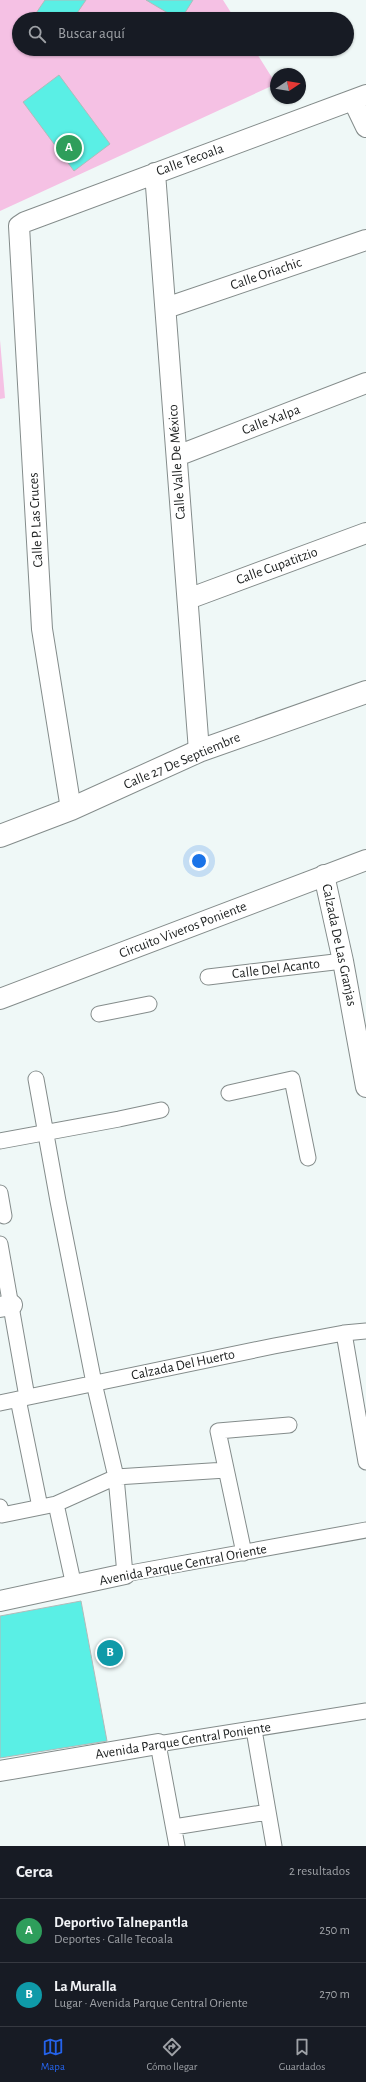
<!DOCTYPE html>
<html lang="es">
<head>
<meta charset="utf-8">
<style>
  :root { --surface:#171b24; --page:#242831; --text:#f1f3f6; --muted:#9ea1a6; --line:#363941; --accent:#2563eb }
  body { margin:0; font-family:"Alegreya Sans",sans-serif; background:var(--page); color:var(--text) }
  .compass { position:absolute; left:270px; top:68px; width:36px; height:36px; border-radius:50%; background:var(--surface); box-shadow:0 1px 3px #0004; rotate:78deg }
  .you { position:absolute; left:199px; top:861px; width:14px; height:14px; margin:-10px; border:3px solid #fff; border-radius:50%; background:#1a73e8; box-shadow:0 0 0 6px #1a73e833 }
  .badge { display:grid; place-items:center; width:26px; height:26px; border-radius:50%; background:var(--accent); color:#fff; font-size:13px; font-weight:700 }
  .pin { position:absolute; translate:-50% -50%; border:2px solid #fff; box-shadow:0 1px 4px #0006 }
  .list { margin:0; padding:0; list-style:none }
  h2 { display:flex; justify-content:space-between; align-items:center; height:52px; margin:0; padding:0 16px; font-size:17px }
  h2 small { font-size:13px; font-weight:400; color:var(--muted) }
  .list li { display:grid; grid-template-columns:26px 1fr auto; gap:12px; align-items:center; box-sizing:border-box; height:64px; padding:0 16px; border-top:1px solid var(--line) }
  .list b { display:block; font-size:15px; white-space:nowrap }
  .list p { margin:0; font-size:13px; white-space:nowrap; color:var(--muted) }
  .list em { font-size:13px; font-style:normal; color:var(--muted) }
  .icon { flex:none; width:22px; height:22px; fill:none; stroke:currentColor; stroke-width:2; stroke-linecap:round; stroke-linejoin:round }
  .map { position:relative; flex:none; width:366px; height:1846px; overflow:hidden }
  .search { position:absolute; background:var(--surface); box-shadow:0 1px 3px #0004; left:12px; right:12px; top:12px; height:44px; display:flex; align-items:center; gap:10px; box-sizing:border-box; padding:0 14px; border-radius:22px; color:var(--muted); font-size:15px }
  .sheet { height:180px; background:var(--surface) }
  nav { display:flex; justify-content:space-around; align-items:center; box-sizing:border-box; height:56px; border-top:1px solid var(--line); background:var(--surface); font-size:11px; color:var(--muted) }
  nav a { display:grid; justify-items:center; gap:2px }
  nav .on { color:var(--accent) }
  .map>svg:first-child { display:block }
  .green { fill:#f5c1e4 }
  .building { fill:#5aefe5; stroke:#b2bab9 }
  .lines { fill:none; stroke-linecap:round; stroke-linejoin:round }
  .pedestrian-casing { stroke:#848c8b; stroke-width:17 }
  .minor-casing { stroke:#848c8b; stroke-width:22 }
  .tertiary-casing { stroke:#848c8b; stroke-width:24 }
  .pedestrian { stroke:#fff; stroke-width:15 }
  .minor { stroke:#fff; stroke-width:20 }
  .tertiary { stroke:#fff; stroke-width:22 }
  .labels { text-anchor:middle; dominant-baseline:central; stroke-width:3.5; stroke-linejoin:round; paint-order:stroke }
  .street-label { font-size:14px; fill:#212424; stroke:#fff }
</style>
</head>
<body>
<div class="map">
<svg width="366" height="1846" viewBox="0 0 366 1846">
  <rect width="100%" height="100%" fill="#eff8f7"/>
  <path class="green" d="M0 0H223L235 19H19V49H254L276 84 0 211Z
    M0 340 5 398 0 399Z"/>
  <path class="building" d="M45 0H86L73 19H32Z
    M146 0H193L181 19H178Z
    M59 75 110 144 74 171 23 102Z
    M81 1601 107 1741 0 1758V1616Z"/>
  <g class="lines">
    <defs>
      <path id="pedestrian" d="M208 977 343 961
        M99 1014 149 1004
        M36 1079 58 1201 94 1383 116 1477 125 1574 366 1530
        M229 1093 292 1079 308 1158
        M0 1141 119 1119 161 1110
        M0 1193 4 1216
        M0 1244 27 1397
        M344 1333 366 1462
        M18 1399 40 1507
        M0 1403 274 1346 344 1333 366 1331
        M56 1504 74 1586
        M0 1507 2 1515 56 1504 116 1477 226 1470
        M244 1553 218 1431 289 1425
        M254 1730 274 1846
        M174 1827 268 1812
        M177 1846 158 1744 366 1711"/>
      <path id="minor" d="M353 100 366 127
        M155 173 199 751
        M166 308 366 240
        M177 456 366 383
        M188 599 366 533
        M71 809 42 629 19 226 25 222 366 95
        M324 875 343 961 366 1087
        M0 999 366 860
        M0 1307 12 1305
        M0 1601 125 1574
        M0 1771 158 1744"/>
      <path id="tertiary" d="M0 836 71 809 199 751 366 692"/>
    </defs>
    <use href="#pedestrian" class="pedestrian-casing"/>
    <use href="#minor" class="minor-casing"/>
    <use href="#tertiary" class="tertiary-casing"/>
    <use href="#pedestrian" class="pedestrian"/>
    <use href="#minor" class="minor"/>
    <use href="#tertiary" class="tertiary"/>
  </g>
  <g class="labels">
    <g class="street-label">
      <text transform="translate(190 160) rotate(-20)">Calle Tecoala</text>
      <text transform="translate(266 274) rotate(-19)">Calle Oriachic</text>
      <text transform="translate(271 420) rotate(-21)">Calle Xalpa</text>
      <text transform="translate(177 462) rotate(-94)">Calle Valle De México</text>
      <text transform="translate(36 520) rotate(-93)">Calle P. Las Cruces</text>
      <text transform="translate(277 566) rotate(-20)">Calle Cupatitzio</text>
      <text transform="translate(182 761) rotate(-23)">Calle 27 De Septiembre</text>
      <text transform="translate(183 930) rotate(-21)">Circuito Viveros Poniente</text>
      <text transform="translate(339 945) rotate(78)">Calzada De Las Granjas</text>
      <text transform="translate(276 969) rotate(-7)">Calle Del Acanto</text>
      <text transform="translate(183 1365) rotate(-12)">Calzada Del Huerto</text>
      <text transform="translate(183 1565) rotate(-11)">Avenida Parque Central Oriente</text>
      <text transform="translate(183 1741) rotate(-9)">Avenida Parque Central Poniente</text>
    </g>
  </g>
</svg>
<svg class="compass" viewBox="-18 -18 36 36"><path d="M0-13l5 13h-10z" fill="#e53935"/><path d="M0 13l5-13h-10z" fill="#9ea1a6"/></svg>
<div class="you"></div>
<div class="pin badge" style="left:69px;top:148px;background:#2e9e5b">A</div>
<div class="pin badge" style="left:110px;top:1653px;background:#0f9aa8">B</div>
<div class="search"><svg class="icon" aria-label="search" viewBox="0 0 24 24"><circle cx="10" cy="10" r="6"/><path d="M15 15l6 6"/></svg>Buscar aquí</div>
</div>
<section class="sheet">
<h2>Cerca<small>2 resultados</small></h2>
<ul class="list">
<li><span class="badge" style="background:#2e9e5b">A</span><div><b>Deportivo Talnepantla</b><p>Deportes · Calle Tecoala</p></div><em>250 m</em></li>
<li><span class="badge" style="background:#0f9aa8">B</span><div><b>La Muralla</b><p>Lugar · Avenida Parque Central Oriente</p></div><em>270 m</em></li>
</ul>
</section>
<nav>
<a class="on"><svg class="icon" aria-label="map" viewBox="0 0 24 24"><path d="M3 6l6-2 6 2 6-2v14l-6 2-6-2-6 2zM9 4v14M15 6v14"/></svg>Mapa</a>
<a><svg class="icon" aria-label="directions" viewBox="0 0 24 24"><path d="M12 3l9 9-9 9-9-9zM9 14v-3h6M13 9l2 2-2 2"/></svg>Cómo llegar</a>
<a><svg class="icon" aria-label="saved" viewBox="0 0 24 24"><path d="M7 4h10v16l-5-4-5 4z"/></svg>Guardados</a>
</nav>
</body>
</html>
